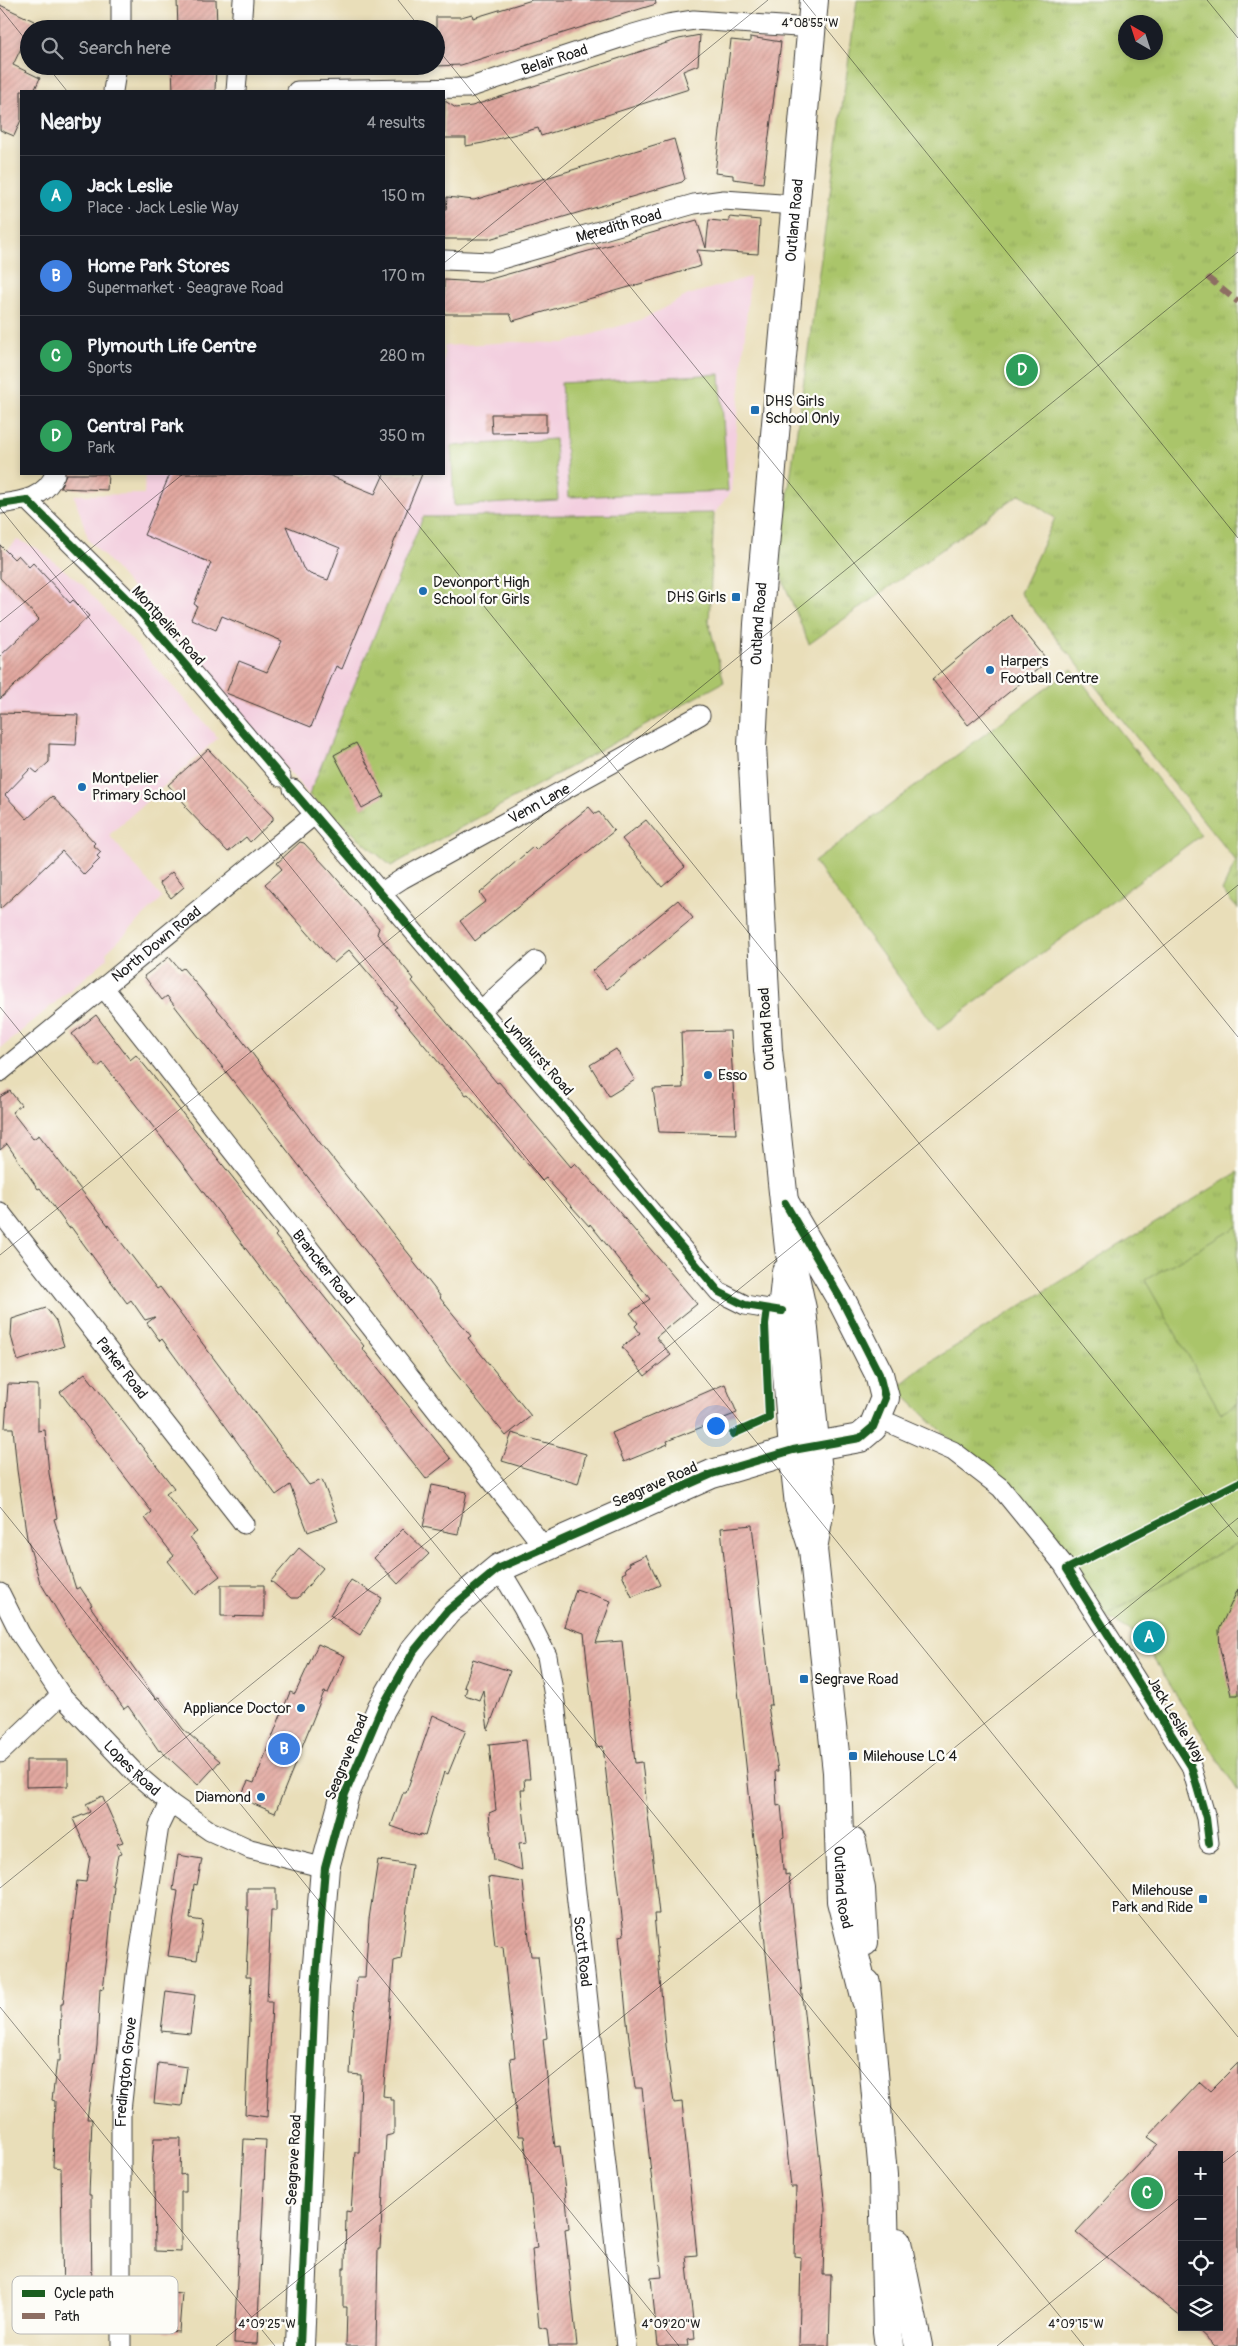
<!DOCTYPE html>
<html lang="en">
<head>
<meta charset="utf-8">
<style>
  :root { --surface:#171b24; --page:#20242c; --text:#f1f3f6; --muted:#9ea1a6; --line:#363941; --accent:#1a73e8 }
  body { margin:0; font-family:Pangolin,sans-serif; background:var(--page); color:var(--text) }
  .controls { position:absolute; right:15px; bottom:15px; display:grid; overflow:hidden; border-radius:0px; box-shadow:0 2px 8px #0003 }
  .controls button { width:45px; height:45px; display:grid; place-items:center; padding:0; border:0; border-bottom:1px solid var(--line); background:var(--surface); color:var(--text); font:25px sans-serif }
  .compass { position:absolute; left:1118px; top:15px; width:45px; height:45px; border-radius:50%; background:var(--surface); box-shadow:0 2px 8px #0003; rotate:321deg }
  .you { position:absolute; left:715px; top:1425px; width:18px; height:18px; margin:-12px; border:4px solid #fff; border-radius:50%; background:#1a73e8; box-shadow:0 0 0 8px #1a73e833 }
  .badge { display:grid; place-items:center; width:32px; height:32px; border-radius:50%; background:var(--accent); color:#fff; font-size:16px; font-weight:700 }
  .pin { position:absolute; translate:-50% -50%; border:2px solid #fff; box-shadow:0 1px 5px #0006 }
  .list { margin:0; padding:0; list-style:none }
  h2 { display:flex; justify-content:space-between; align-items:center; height:65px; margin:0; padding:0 20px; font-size:21px }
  h2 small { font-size:16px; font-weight:400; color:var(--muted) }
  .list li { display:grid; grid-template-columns:32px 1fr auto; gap:15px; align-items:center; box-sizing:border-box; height:80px; padding:0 20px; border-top:1px solid var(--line) }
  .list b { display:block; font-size:19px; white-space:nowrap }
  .list p { margin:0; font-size:16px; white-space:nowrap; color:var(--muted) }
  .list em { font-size:16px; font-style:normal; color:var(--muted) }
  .icon { flex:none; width:28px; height:28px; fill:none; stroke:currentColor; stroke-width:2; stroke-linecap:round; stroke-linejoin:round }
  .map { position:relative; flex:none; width:1238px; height:2346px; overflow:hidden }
  .search { position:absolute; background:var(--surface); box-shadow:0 2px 8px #0003; left:20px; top:20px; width:425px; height:55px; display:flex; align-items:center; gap:12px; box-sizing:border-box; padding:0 18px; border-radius:28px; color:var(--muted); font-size:19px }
  .panel { position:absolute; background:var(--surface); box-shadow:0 2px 8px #0003; left:20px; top:90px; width:425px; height:385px; border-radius:0px }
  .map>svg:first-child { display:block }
  .built { fill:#f3cfdf }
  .grass { fill:url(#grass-tufts); stroke:#637044; fill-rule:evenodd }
  .pitch { fill:#aac56b; stroke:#637044 }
  .building { fill:url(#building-hatch); fill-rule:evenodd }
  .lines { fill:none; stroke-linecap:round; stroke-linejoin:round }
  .street-casing { stroke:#3b3934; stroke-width:21 }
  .secondary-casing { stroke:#3b3934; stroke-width:30 }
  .primary-casing { stroke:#3b3934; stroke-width:30 }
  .street { stroke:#fff; stroke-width:19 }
  .secondary { stroke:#fff; stroke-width:28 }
  .primary { stroke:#fff; stroke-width:28 }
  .quiet { stroke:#8d6e63; stroke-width:6; stroke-dasharray:12 6; stroke-linecap:butt }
  .cycleway-casing { stroke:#fdfcf7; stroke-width:11 }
  .cycleway { stroke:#1b5e20; stroke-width:8 }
  .ticks { fill:none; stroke:#1c1c1c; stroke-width:1; stroke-opacity:0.45 }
  .poi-dot { fill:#1f6fb2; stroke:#fdfcf7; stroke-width:2 }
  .labels { text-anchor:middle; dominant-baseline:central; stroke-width:4.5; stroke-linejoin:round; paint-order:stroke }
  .street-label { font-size:15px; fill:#1c1c1c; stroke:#fdfcf7 }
  .poi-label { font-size:15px; fill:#1c1c1c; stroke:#fdfcf7; text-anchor:start }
  .key { fill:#fdfcf7; stroke:#bab9b5; stroke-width:1 }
  .key-label { font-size:14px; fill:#1c1c1c }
  .ticks-label { font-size:12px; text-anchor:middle; fill:#1c1c1c; stroke:#fdfcf7; stroke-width:4.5; stroke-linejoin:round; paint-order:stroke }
</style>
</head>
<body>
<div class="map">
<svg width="1238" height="2346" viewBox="0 0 1238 2346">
  <defs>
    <pattern id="grass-tufts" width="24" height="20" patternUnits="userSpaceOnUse" patternTransform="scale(1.25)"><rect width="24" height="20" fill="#aac56b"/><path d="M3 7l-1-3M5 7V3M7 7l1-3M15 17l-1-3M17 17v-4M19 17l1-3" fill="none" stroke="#92a95c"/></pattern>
    <pattern id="building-hatch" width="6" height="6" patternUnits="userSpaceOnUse" patternTransform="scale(1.25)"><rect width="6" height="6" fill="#e2a8a0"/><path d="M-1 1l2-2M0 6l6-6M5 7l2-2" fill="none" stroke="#c19089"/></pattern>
  </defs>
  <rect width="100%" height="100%" fill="#fdfcf7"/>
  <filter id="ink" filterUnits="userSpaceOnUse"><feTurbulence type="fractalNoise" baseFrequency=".02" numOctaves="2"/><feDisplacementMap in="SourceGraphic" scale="10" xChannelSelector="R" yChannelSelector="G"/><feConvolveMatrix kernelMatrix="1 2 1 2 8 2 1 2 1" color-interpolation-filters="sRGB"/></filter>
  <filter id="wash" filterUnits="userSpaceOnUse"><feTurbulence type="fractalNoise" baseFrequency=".0096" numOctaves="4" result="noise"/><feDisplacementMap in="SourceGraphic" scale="20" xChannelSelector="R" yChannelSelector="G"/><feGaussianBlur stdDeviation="1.12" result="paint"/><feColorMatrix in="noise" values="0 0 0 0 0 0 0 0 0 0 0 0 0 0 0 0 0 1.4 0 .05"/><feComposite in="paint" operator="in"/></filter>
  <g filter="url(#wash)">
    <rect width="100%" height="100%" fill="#e9deb9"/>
    <path class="built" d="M750 277 731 491 714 514 709 623 724 682 391 866 309 795 107 559 89 541 74 495 144 494 145 474H444V346L513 342 564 343 643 319 688 295Z
      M17 540 37 548 83 585 218 738 109 835 162 898 106 953 108 958 0 1049V558Z"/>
    <path class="grass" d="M857 0H1238V909L1222 891 1236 861 1020 593 1055 518 1020 494 809 644 779 571 781 544ZM1156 22V52H1126V22Z
      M714 513 709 623 724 682 391 866 309 795 423 517Z
      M1238 1172V1543L1105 1616 1053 1538 896 1388 925 1365Z"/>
    <path class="pitch" d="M720 374 728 491 569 497 561 383Z
      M555 439 558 500 454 506 451 446Z
      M1072 669 1201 835 938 1030 814 862Z
      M1238 1226V1403L1221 1413 1145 1280Z
      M1238 1543V1791L1138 1635 1105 1616Z"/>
    <g id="blocks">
      <path class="building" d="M177 0H216L217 25H215V29H178Z
        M532 0H655L656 4 461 65 436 66V17H461L472 14 473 18Z
        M0 5 34 21 13 65 40 78 34 91H21V120L14 136 0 130Z
        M700 35 698 65 683 71 689 89 541 136 538 128 483 143 466 146V138H444L445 101 456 108 472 106 679 39Z
        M750 37 781 42 763 183 733 179V175L715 173 731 40 750 42Z
        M172 66H216L215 91H173Z
        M674 139 685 179 682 182 489 239H444V210H446L447 197 474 200Z
        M729 217 760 220 758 254 697 250 701 266 513 321 510 314H444V280L480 282 697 220 706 248 709 220 729 222Z
        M491 414H546V432L492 433Z
        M66 474H108L107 490 60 488Z
        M170 474H326L375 494 384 474H422L342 669 336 666 311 727 226 693 239 661 267 672 282 641 222 616 216 630 191 619 197 606 194 604 211 563 144 535ZM286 526 340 548 328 580 310 574 303 568Z
        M0 545 14 559 18 555 29 567 33 563 70 603 73 600 89 616 0 699V656L39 619 0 578Z
        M1011 615 1048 661 968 725 932 679Z
        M0 713 78 715 76 745 49 744V762L37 773 31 768 5 795 27 819 52 796 95 843 93 845 101 852 97 856 100 859 84 875 62 851 0 909Z
        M356 743 384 796 362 808 334 755Z
        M208 749 273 817V820L250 842 246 837 228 852 185 807 187 806 168 785Z
        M589 807 595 814 599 812 614 831 475 941 460 921 486 901 480 893 533 847 536 850Z
        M646 820 685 867 662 887 622 839Z
        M300 842 304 843 331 872 379 928 377 934 414 979 412 981 497 1083 499 1082 571 1167 575 1163 614 1206 697 1304 656 1337 671 1355 645 1376 622 1347 640 1333 635 1326 638 1323 630 1313 650 1299 590 1224 589 1226 546 1178 542 1181 468 1094 466 1095 394 1009 397 1007 349 950 334 963 265 884 282 869 277 863Z
        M172 872 184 887 171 898 159 883Z
        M678 900 693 918 607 989 592 971Z
        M169 957 180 970 183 968 232 1027 324 1148 413 1259 412 1260 441 1297 440 1298 471 1336 468 1338 531 1416 506 1436 449 1365 374 1262 167 996 162 1000 144 976Z
        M96 1015 130 1060 136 1055 150 1072 277 1234 275 1236 364 1346 362 1348 451 1459 426 1479 267 1277 180 1161 103 1063 98 1067 72 1034Z
        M730 1031 736 1134 659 1132 653 1089 683 1088 681 1032Z
        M616 1049 635 1080 609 1096 590 1065Z
        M10 1091 21 1105 12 1112 33 1139 39 1135 157 1289 160 1287 309 1485 322 1480 338 1521 308 1532 290 1485 276 1495 162 1339 160 1341 147 1323 155 1317 145 1320 131 1300 127 1303 71 1227 69 1228 40 1188 38 1189 7 1144 0 1150V1097Z
        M46 1308 56 1321 64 1346 18 1361 11 1336 12 1319Z
        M85 1373 174 1488 166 1494 197 1532 190 1537 220 1576 195 1595 168 1561 174 1556 145 1518 152 1512 60 1392Z
        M8 1384 38 1385V1431L45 1430 49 1473 57 1518 54 1519 76 1589 80 1587 92 1605 90 1606 156 1699 159 1697 183 1729 220 1761 198 1785 160 1750 159 1751 128 1706 124 1709 70 1632 40 1582 27 1538 17 1470 13 1428H5Z
        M725 1384 737 1413 667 1441 668 1444 624 1462 612 1433Z
        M512 1433 586 1454 578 1484 502 1461Z
        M432 1485 467 1492 458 1534 423 1527Z
        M752 1525 772 1705H768L778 1771H775L777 1806 781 1805 784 1837 781 1838 783 1870H785V1875L789 1874 825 2208 823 2275H831L829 2346H799L801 2257 794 2256 796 2187H791L726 1577 721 1528Z
        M403 1529 429 1554 398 1584 374 1558Z
        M299 1548 323 1568 298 1598H291L271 1581Z
        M646 1555 660 1585 632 1597 622 1574 626 1572 625 1568 630 1565 629 1563Z
        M351 1580 382 1598 360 1635 330 1615Z
        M221 1585H264V1617L221 1616Z
        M576 1589 611 1601 596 1643 622 1641 635 1763 642 1762 659 1914H654L666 2046 674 2103 682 2102 697 2255 686 2256 695 2339 687 2340 688 2346H658L651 2278 662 2277 642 2088H635L626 2013 619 1936 624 1935 603 1746 596 1747 584 1633 564 1626Z
        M1238 1589V1695H1231L1220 1649 1219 1630Z
        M318 1644 345 1656 328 1693 324 1692 275 1813 240 1798 248 1781 254 1783 290 1692 295 1694Z
        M473 1659 510 1671 488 1730 483 1690 479 1700 465 1695 467 1688 464 1687Z
        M433 1715 466 1730 448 1774 444 1772 425 1836 420 1834 419 1836 391 1826 403 1793H406Z
        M526 1740 530 1779H524L525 1790H521L527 1842 519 1843 522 1870 494 1860 489 1813 496 1810 489 1744Z
        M26 1760H68V1786L26 1787Z
        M102 1796 123 1842 117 1844 122 1854 118 1855 112 1885 114 1886 108 1949 103 1989 100 1988 97 2046 87 2119H92L89 2195H91L92 2303 63 2304 61 2168 53 2167 55 2101 52 2100 57 2061H60L61 2004H63L77 1881 86 1882 90 1857 73 1819 90 1812 86 1804Z
        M178 1855 202 1859 197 1885 194 1884 190 1919 203 1921 197 1960 168 1956 178 1891 173 1890Z
        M378 1860 412 1865 401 1959 394 1961 383 2096 390 2097V2100H394V2134L386 2136 380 2249H378L376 2346H346L347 2307H343V2268H345L346 2211 351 2212 355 2152H359L361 2075 350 2074 351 2055 357 1977H365L369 1919Z
        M488 1877 523 1882 531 1956H538L547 2038 543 2039 551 2116 555 2147 560 2146 569 2228 565 2229 577 2346H549L547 2329 539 2327 532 2249 537 2248 524 2136H519L515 2105 510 2058 515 2057 503 1947 495 1946Z
        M247 1888H276V1911H271L267 2002H272L267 2117 245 2114 251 1977H246L249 1910H247Z
        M166 1991 195 1995 190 2034 161 2031Z
        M158 2063 187 2067 182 2106 154 2103Z
        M1238 2063V2346H1215L1195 2327H1219V2155H1182V2318L1076 2232 1158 2144 1148 2137 1200 2082 1210 2091Z
        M154 2138H181L180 2175 186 2174V2192H181V2252L155 2251 154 2176 152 2169Z
        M244 2139 266 2140 257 2344 234 2343Z
        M155 2291 182 2293 179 2332 152 2330Z"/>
    </g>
  </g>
  <g filter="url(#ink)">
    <use href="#blocks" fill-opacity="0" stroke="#3b3934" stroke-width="1"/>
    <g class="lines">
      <defs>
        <g id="street">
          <path d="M121 29V0"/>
          <path d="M241 29 243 0"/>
          <path d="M113 91 117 66"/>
          <path d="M236 91 238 66"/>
          <path id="s1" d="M297 91 468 88 623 37 668 24 694 20 812 28"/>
          <path id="s2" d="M444 260 491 262 694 204 724 200 796 205"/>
          <path d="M27 500 141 613 281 777"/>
          <path d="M0 504C23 501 45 498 55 474"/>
          <path d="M293 789 719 1292 745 1305 782 1311"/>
          <path id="s3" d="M379 894 402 879 700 715"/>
          <path id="s4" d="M104 988 544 1547"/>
          <path d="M480 1011 536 961"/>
          <path id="s5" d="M0 1072 314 815"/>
          <path id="s6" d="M0 1212 244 1524"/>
          <path d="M878 1418 953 1451 1001 1488 1063 1564 1191 1766 1206 1818 1209 1843"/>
          <path id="s7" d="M499 1568 523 1608 547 1656 555 1702 626 2346"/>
          <path id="s8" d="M0 1593 20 1633 61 1695 135 1773 170 1803 210 1831 250 1849 325 1868"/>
          <path d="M0 1753 61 1695"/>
          <path id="s9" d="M121 2346V2111L136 1975 159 1826 170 1803"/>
        </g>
        <path id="secondary" d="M300 2346 315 1988 325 1868 345 1794 381 1709 414 1651 447 1611 499 1568 712 1474 793 1450 860 1438 873 1427 885 1398 879 1374 843 1303 785 1203"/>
        <g id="primary">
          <path id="s10" d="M786 1272 782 1311 793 1450 799 1505 813 1549 837 1772 841 1901 866 2000"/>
          <path id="s11" d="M813 1549 821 1503 802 1309 789 1249 768 1050 752 746 758 624 814 0"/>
          <path d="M852 1842 861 1889 864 1942"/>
          <path d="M866 1983 883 2175 887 2331 889 2346"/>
          <path d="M897 2242 918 2346"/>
        </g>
      </defs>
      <use href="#street" class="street-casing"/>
      <use href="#secondary" class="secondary-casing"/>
      <use href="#primary" class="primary-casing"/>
      <use href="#street" class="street"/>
      <use href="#secondary" class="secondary"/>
      <use href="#primary" class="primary"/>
      <path class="quiet" d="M1207 277 1238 302"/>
      <defs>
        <path id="cycleway" d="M0 504 27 500 141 613 613 1165 719 1292 745 1305 782 1311
          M733 1434 769 1418 765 1324 767 1309
          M1209 1843 1206 1818 1191 1766 1067 1569 1238 1483
          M300 2346 315 1988 325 1868 345 1794 381 1709 414 1651 447 1611 499 1568 712 1474 793 1450 860 1438 873 1427 885 1398 879 1374 843 1303 785 1203"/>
      </defs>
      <use href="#cycleway" class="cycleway-casing"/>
      <use href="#cycleway" class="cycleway"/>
    </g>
  </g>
  <path class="ticks" d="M398 0 421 29M803 0 1238 538M1207 0 1238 38M0 8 29 44M436 47 1238 1037M47 66 67 91M444 263 768 0M377 474 1238 1537M0 508 1238 2037M0 622 183 474M0 1007 1084 2346M0 1255 1238 252M0 1507 679 2346M0 1888 1238 885M0 2007 275 2346M1219 2166 1238 2151M216 2346 1238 1518M997 2346 1182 2196"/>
  <g class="poi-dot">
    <rect x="750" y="405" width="10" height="10" rx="2.5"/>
    <circle cx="423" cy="591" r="5"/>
    <rect x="731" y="592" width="10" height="10" rx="2.5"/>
    <circle cx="990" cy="670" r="5"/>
    <circle cx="82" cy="787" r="5"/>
    <circle cx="708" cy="1075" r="5"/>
    <rect x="799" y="1674" width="10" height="10" rx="2.5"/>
    <circle cx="301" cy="1708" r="5"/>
    <rect x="848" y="1751" width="10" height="10" rx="2.5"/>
    <circle cx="261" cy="1797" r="5"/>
    <rect x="1198" y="1894" width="10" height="10" rx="2.5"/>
  </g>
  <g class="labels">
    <g class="street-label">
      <text stroke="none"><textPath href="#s1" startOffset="262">Belair Road</textPath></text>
      <text stroke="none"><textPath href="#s11" startOffset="1335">Outland Road</textPath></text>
      <text stroke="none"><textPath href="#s2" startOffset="180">Meredith Road</textPath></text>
      <text stroke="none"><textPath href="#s11" startOffset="930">Outland Road</textPath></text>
      <text transform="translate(168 626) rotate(48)">Montpelier Road</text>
      <text stroke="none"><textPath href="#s3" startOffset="184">Venn Lane</textPath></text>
      <text stroke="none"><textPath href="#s5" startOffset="202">North Down Road</textPath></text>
      <text transform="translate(767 1029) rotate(-94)">Outland Road</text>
      <text transform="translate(538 1057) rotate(49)">Lyndhurst Road</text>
      <text stroke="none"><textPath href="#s4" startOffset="355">Brancker Road</textPath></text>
      <text stroke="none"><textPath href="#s6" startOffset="198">Parker Road</textPath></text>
      <text transform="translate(655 1485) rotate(-24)">Seagrave Road</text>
      <text transform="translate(1176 1720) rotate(59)">Jack Leslie Way</text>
      <text transform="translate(347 1757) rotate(-68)">Seagrave Road</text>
      <text stroke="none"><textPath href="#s8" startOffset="221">Lopes Road</textPath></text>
      <text stroke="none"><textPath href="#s10" startOffset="620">Outland Road</textPath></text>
      <text stroke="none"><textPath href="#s7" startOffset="398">Scott Road</textPath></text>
      <text stroke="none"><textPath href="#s9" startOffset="274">Fredington Grove</textPath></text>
      <text transform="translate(294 2160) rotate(-87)">Seagrave Road</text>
    </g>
    <g class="poi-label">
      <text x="765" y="401">DHS Girls<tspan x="765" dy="17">School Only</tspan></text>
      <text x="433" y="582">Devonport High<tspan x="433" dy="17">School for Girls</tspan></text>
      <text x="726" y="597" text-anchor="end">DHS Girls</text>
      <text x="1000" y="661">Harpers<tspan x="1000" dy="17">Football Centre</tspan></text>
      <text x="92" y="778">Montpelier<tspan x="92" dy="17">Primary School</tspan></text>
      <text x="718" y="1075">Esso</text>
      <text x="814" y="1679">Segrave Road</text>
      <text x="291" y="1708" text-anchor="end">Appliance Doctor</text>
      <text x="863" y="1756">Milehouse LC 4</text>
      <text x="251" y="1797" text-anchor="end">Diamond</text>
      <text x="1193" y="1890" text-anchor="end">Milehouse<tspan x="1193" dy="17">Park and Ride</tspan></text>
    </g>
  </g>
  <rect x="12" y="2276" width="166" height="58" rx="8" class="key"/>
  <rect x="22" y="2290" width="23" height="7" fill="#1b5e20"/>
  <rect x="22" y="2313" width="23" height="6" fill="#8d6e63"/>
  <g class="key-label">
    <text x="54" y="2298">Cycle path</text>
    <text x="54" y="2321">Path</text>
  </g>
  <g class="ticks-label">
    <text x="810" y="27">4°08'55"W</text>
    <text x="267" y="2328">4°09'25"W</text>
    <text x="671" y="2328">4°09'20"W</text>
    <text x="1076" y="2328">4°09'15"W</text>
  </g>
</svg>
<div class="controls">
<button>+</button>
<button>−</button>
<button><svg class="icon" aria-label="locate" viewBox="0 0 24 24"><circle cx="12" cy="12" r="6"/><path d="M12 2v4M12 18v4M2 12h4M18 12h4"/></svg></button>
<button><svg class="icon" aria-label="layers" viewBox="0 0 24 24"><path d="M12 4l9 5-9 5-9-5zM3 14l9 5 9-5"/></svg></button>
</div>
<svg class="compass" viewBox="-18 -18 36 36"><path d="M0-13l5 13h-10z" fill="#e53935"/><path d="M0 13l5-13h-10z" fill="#9ea1a6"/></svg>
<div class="you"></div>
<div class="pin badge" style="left:1149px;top:1637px;background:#0f9aa8">A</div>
<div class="pin badge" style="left:284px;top:1749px;background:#3f7fe0">B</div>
<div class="pin badge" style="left:1147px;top:2193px;background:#2e9e5b">C</div>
<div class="pin badge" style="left:1022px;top:370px;background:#2e9e5b">D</div>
<div class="search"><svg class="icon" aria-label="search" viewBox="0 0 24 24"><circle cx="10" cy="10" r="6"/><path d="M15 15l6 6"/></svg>Search here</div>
<section class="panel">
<h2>Nearby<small>4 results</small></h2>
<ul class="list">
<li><span class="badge" style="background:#0f9aa8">A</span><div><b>Jack Leslie</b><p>Place · Jack Leslie Way</p></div><em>150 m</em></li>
<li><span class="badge" style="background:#3f7fe0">B</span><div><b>Home Park Stores</b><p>Supermarket · Seagrave Road</p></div><em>170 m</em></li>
<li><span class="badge" style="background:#2e9e5b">C</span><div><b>Plymouth Life Centre</b><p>Sports</p></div><em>280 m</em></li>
<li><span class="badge" style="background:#2e9e5b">D</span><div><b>Central Park</b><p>Park</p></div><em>350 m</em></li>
</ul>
</section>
</div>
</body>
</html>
